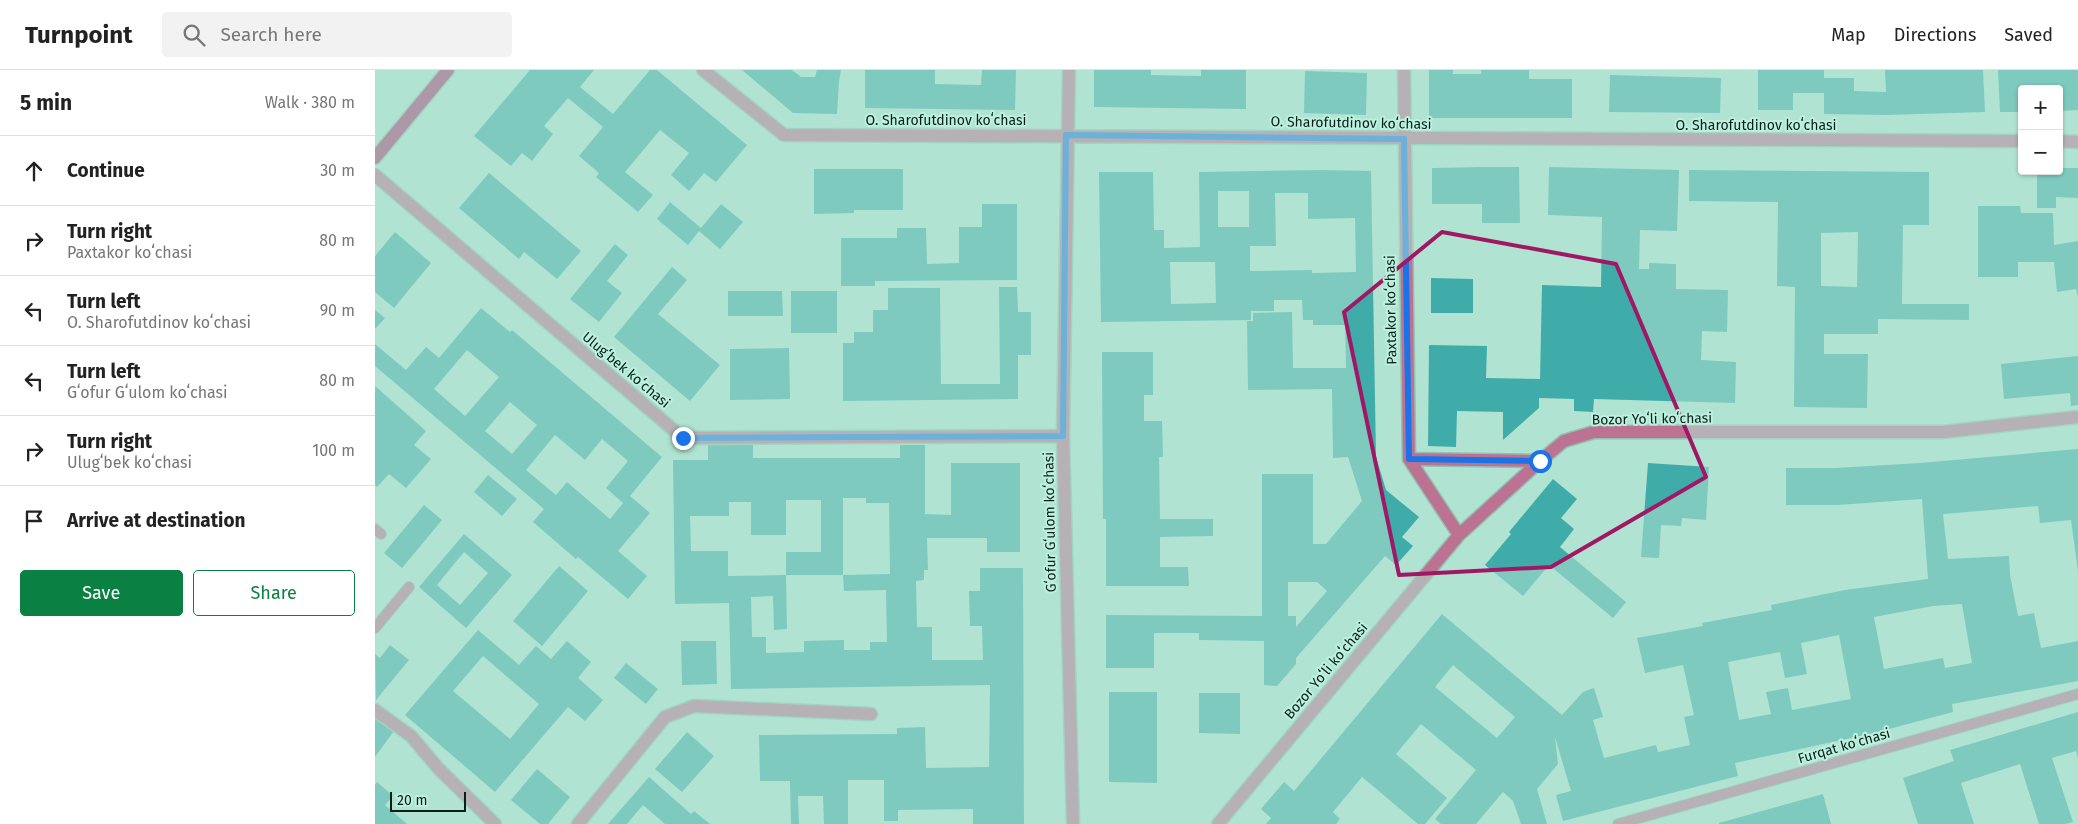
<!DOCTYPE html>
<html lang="en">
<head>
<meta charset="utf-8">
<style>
  :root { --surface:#fff; --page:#f2f2f2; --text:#222; --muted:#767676; --line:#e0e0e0; --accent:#0b8043 }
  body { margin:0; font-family:"Fira Sans",sans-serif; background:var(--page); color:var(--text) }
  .controls { position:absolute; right:15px; top:15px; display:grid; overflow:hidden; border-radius:5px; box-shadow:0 1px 4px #0004 }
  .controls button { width:45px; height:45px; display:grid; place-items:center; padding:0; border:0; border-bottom:1px solid var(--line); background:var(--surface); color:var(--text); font:25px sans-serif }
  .scale { position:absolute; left:15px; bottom:12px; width:76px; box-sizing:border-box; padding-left:5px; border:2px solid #0b1f19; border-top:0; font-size:14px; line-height:18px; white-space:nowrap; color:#0b1f19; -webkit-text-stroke:4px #bdf1df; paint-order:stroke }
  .stop { position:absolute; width:15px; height:15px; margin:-11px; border:4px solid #1a73e8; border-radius:50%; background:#fff }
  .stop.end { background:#1a73e8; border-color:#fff; box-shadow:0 1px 5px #0008 }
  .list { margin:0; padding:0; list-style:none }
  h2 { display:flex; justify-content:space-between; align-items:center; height:65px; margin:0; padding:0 20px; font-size:21px }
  h2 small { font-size:16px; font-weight:400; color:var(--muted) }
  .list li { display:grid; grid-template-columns:32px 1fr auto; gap:15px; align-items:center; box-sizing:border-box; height:70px; padding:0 20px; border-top:1px solid var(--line) }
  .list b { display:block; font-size:19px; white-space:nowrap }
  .list p { margin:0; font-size:16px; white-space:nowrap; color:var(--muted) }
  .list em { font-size:16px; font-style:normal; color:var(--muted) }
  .actions { display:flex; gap:10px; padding:15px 20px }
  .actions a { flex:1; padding:11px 0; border:1px solid var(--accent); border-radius:5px; text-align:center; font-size:18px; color:var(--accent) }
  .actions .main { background:var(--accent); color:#fff }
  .icon { flex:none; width:28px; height:28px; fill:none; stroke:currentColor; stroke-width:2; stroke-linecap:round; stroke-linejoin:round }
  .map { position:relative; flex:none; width:1703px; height:754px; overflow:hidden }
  header { display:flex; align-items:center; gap:30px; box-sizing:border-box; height:70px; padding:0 25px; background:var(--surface); border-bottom:1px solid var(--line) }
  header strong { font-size:24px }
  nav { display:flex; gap:28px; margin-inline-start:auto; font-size:18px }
  .search { width:350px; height:45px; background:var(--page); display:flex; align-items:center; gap:12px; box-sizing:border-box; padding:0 18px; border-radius:5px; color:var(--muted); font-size:19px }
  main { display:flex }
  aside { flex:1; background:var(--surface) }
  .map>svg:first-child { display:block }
  .building { fill:#40aca9; fill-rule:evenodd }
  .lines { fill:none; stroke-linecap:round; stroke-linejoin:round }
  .lane-casing { stroke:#92c0b1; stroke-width:12 }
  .street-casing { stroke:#92c0b1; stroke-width:15 }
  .secondary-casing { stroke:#92c0b1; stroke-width:15 }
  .lane { stroke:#bc7392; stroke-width:10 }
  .street { stroke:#bc7392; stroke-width:12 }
  .secondary { stroke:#a73c71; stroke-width:12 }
  .route { stroke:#1a73e8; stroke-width:6 }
  .marked { fill:none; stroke:#a01864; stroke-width:4; stroke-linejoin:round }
  .labels { text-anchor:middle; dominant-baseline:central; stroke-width:4; stroke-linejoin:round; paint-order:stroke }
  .street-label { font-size:14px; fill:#0b1f19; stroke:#bdf1df }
</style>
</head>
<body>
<header>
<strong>Turnpoint</strong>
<div class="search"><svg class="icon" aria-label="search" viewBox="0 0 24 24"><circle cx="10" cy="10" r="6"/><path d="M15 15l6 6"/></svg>Search here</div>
<nav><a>Map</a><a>Directions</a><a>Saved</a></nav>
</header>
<main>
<aside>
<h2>5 min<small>Walk · 380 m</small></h2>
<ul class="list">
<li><svg class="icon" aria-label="ahead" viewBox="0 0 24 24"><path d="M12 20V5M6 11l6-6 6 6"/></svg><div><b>Continue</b></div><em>30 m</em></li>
<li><svg class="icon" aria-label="right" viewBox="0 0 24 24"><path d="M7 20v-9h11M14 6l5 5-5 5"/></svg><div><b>Turn right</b><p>Paxtakor koʻchasi</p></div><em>80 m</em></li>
<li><svg class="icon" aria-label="left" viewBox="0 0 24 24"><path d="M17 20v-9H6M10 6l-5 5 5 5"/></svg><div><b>Turn left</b><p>O. Sharofutdinov koʻchasi</p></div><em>90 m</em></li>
<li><svg class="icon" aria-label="left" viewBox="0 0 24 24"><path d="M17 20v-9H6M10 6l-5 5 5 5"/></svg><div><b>Turn left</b><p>Gʻofur Gʻulom koʻchasi</p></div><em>80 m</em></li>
<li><svg class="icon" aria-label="right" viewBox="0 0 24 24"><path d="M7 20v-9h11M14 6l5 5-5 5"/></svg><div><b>Turn right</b><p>Ulugʻbek koʻchasi</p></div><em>100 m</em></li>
<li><svg class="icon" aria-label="arrive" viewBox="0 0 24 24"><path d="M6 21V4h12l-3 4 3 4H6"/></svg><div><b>Arrive at destination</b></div></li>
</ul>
<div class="actions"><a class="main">Save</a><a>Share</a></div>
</aside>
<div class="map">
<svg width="1703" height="754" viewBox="0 0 1703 754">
  <rect width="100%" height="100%" fill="#b0e3d2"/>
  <path class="building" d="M155 0H219L205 17 238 44 275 0H282L372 75 341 112 329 103 314 121 296 105 314 83 285 60 250 102 278 125 263 142 221 107 224 103 204 86 228 57 193 28 169 56 178 64 157 91 147 83 136 96 99 66Z
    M367 0H417L426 7H440L442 0H466L464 11 462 44 418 43Z
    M490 0H560V14L606 15 607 0H641L640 40 490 38Z
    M719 0H776V5L826 6V0H871V39L719 37Z
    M1054 0H1078V4H1106V0H1154V9H1197V48H1054Z
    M1383 0H1449V8H1479V21L1511 22 1510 0H1608L1610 42 1511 45 1449 44V23H1418V40H1383Z
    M1623 0H1703V40L1684 41V19H1647V42H1625Z
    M930 1 992 3 991 45 929 43Z
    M1235 5 1346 8 1345 43 1234 42Z
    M1107 97H1144L1145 153H1107V134H1057V98Z
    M1174 97 1304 100 1302 161 1265 160 1264 199H1274V193L1301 194V219L1353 220 1352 262 1327 261 1326 290 1361 292 1360 333 1219 329 1218 342 1199 341V329L1164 328V338L1128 370V342L1082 341 1081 377 1053 376 1054 275 1112 276 1111 308 1165 309 1167 215 1226 217 1227 147 1173 145Z
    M1684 98H1703V128L1681 127V138H1662V101H1684Z
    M439 99H528V140H479V143L439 144Z
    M948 100 996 101 1001 387 1011 420 1044 447 1027 467 1038 476 1021 495 1010 486 921 588V594L902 616 889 615V571L824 570V563H779V598H731V545L887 546V404H938V474H951L987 431 973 387 958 388 957 319 873 320 872 251H878V243L917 242 918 298H971L970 255H938V250H928L927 230H899V241H876V250L726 252 724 102H778L779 160H789V178L825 177 824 102ZM843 121H874V157H843ZM900 123H933V149L980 148 981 202 937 203V200L875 201V176H901ZM795 192H840L841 233 796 234ZM913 512H942L952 521 921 557V546H913Z
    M1314 100 1554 102V155H1528L1527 234H1594V250L1503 249V264H1449V284H1493L1492 338 1419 337 1420 217 1402 216 1403 132 1314 131ZM1483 162 1482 217 1446 216V163Z
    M114 103 206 181 182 209 149 182 144 189 84 138Z
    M295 132 326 158 346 134 368 152 345 179 324 161 313 175 282 149Z
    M607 134H642V210L500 211V216H466V168H522V158H551L552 194 584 193V157H607Z
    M1603 136H1645L1646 143H1678L1679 175 1703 171V227L1701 219 1682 222 1679 192H1643V207H1603Z
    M20 162 56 193 19 238 0 222V186Z
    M240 174 253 185 232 211 247 223 224 252 195 229Z
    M297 197 312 210 283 244 345 295 315 331 239 267Z
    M1056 208 1098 209V243H1056Z
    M624 217H642L643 242H656V285H643V329L468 331V273H479V262H498V240H513V218H565L566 314H625Z
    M353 221H407L408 246H353Z
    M416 221H462V263H416Z
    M106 238 135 262 137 260 287 387 255 426 275 443 243 481 272 506 253 529 203 487 201 489 158 452 169 439 0 296V274L31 300 51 277 64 288ZM92 280 124 307 90 346 59 319ZM135 332 162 355 137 384 110 361ZM180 365 210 390 227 369 253 391 231 418 248 433 235 449 192 412 181 425 151 400Z
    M0 240 10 248 0 259Z
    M414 278 415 329 355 330V279Z
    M727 282H778V325H769V351H787L788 387H784L785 449H838V466L785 467V497H813L814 516H731V449H728Z
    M1703 286V335L1696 336 1695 323 1629 329 1626 294Z
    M0 316 51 361 39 375 56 389 31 418 14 404 2 417 0 415Z
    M333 375H378V388H525V375H550V444L576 445V393H645V482H612V468H552L553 500H549V510L541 511 542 557H557V590H608L607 556H595L594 521H605V498H648L649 754H598V739L523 740V751H509V710H473V754H449L448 726H423L424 754H416L415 711H385L384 665 522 664V658L550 657 551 698 614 697 615 615 356 619 354 533 300 534 298 390H333ZM468 428H491V433H514L515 504 468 505 469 521 511 520 512 572H495V580H469V570L429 571V582L391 583V567H377L376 527 398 526 399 560 412 559 411 505 353 506V481H316L315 446H354V432H376V465H411V430H446V482H411V505H468Z
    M1703 379V502L1696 450 1665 453 1663 436 1568 444 1573 489 1634 486 1635 505 1643 546 1659 543 1666 578 1703 571V611L1577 634 1578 642 1499 663 1360 693 1363 706 1188 751 1181 725 1196 721 1180 667 1183 694 1162 719 1172 754H1146L1138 731 1128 722 1101 754H1066L1060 749 1101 700 1046 654 1021 684 1072 728 1050 754H1043L987 707 958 742 965 749 961 754H891L896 748 886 739 909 712 919 721 1067 544 1187 645 1208 622 1219 618 1228 647 1218 650 1229 688 1281 675 1283 682 1315 675 1309 647 1319 645 1308 595 1270 603 1262 568 1328 556 1327 553 1397 540 1396 535 1470 520 1553 509 1547 429 1463 435H1411V398H1460L1545 393ZM1587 534 1597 593 1570 598 1568 588 1509 599 1499 547 1558 536ZM1464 565 1476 629 1417 640 1413 618 1391 622 1396 644 1364 650 1353 592 1405 582 1410 608 1432 604 1426 573ZM1078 595 1140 647 1122 668 1060 617Z
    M1273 393 1334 397 1331 450 1307 448 1306 456 1286 455 1284 488 1266 487Z
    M113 405 142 429 127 446 99 422Z
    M1178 409 1202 429 1186 448 1199 459 1185 477 1251 532 1238 548 1174 495 1148 526 1110 495 1136 464 1134 462Z
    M49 435 67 450 27 498 9 483Z
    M89 464 137 505 91 558 44 517ZM89 482 113 503 85 535 62 515Z
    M184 496 213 521 167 576 138 551Z
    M103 560 144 595 161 576 176 589 192 571 216 592 203 608 228 630 210 651 193 637 120 722 30 645ZM108 586 164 634 135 669 78 621Z
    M306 571H341L342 614 307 615Z
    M15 575 34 590 1 630 0 584 5 588Z
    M251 593 283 619 271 634 239 608Z
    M734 622H782V713L734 712Z
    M824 623H865V664L824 663Z
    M1703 642V688L1701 681 1677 688 1698 752 1690 754H1664L1645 694 1586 713 1599 754H1543L1528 708 1579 691 1575 680Z
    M0 647 19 661 0 687Z
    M312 662 339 686 307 722 280 699Z
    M162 699 195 727 173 754H165L136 730Z
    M274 707 316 744 319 741 335 754H290L268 735 252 754H233Z
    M2 712 18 726 10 735 32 754H0V715Z
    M1448 724 1456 754H1344V753Z"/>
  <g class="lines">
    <defs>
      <path id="lane" d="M0 459 6 464
        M0 558 34 517
        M1243 754 1703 624"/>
      <path id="street" d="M328 0 409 65 1647 71
        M694 0 688 366 698 754
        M1029 0 1034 389 1084 465
        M1684 71 1703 72
        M0 105 308 368 688 366
        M1034 389 1165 391
        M0 640 36 666 63 698 120 754
        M203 754 290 647 319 636 496 644
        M843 754 1084 465 1165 391 1189 371 1219 362H1568L1703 347"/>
      <path id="secondary" d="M0 88 73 0"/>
    </defs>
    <use href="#lane" class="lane-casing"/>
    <use href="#street" class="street-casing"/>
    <use href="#secondary" class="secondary-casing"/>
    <use href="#lane" class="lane"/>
    <use href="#street" class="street"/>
    <use href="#secondary" class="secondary"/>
  </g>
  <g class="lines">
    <path class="route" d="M308 368 688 366 691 65 1029 69 1034 389 1165 391"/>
  </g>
  <path d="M0 0H1703V754H0ZM1067 162 1241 194 1331 407 1176 497 1024 505 969 242Z" fill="#b0e3d2" fill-opacity=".55" fill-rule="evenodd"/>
  <path class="marked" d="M1067 162 1241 194 1331 407 1176 497 1024 505 969 242Z"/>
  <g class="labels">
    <g class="street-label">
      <text x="571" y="50">O. Sharofutdinov koʻchasi</text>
      <text transform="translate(976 53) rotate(1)">O. Sharofutdinov koʻchasi</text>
      <text x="1381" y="55">O. Sharofutdinov koʻchasi</text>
      <text transform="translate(1016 240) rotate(-91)">Paxtakor koʻchasi</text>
      <text transform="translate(251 300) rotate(40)">Ulugʻbek koʻchasi</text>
      <text transform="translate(1277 349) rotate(-1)">Bozor Yoʻli koʻchasi</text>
      <text transform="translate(675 452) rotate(-91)">Gʻofur Gʻulom koʻchasi</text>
      <text transform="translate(951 601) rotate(-50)">Bozor Yoʻli koʻchasi</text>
      <text transform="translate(1469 676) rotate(-16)">Furqat koʻchasi</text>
    </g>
  </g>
</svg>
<div class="controls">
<button>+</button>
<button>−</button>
</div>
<div class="scale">20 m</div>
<div class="stop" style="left:1165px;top:391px"></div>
<div class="stop end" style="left:308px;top:368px"></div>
</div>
</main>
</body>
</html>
